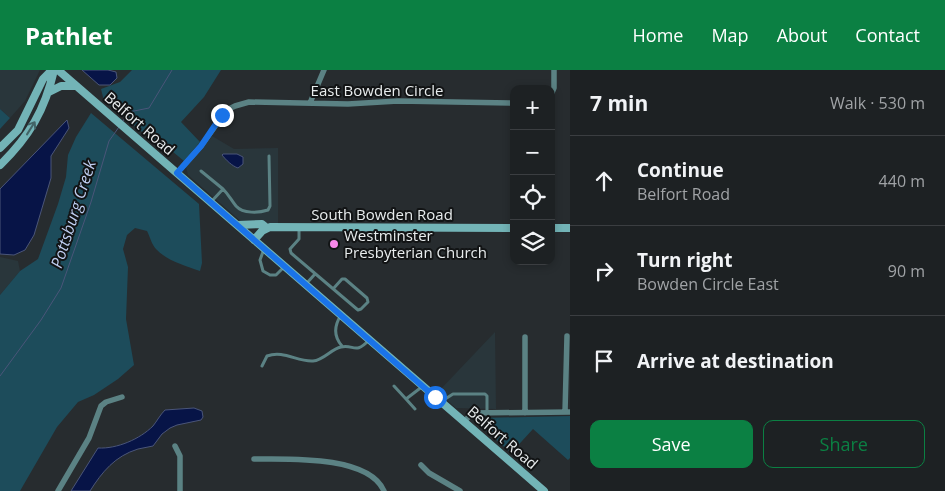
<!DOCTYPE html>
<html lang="en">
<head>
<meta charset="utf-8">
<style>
  :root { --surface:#1d2123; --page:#25292b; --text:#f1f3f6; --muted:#a0a3a6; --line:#3b3e41; --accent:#0b8043 }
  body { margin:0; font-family:"Open Sans",sans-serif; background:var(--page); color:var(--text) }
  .controls { position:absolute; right:15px; top:15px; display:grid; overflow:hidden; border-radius:10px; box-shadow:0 2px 8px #0003 }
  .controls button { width:45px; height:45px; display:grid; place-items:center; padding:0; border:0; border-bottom:1px solid var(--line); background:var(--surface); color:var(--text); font:25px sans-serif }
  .stop { position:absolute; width:15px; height:15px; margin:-11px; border:4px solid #1a73e8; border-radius:50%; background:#fff }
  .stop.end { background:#1a73e8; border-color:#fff; box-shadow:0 1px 5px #0008 }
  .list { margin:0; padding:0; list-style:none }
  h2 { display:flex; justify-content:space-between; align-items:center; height:65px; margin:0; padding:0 20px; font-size:21px }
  h2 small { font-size:16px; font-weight:400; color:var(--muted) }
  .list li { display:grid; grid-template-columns:32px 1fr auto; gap:15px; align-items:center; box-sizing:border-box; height:90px; padding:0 20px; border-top:1px solid var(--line) }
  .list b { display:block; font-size:19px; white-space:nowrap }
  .list p { margin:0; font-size:16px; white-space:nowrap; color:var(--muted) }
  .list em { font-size:16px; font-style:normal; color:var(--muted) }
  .actions { display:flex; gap:10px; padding:15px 20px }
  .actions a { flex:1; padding:11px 0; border:1px solid var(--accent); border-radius:10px; text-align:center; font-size:18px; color:var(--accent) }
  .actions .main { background:var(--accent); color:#fff }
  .icon { flex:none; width:28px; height:28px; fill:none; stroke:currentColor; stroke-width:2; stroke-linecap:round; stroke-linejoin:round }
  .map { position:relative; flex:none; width:570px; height:421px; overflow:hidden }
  header { display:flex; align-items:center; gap:30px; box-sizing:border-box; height:70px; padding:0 25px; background:var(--accent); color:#fff }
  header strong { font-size:24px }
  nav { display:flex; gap:28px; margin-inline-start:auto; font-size:18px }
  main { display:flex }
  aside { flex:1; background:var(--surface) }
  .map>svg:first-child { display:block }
  .built { fill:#29363b; fill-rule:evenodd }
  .green { fill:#1d4c5b }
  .water { fill:#071447; stroke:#4a5579 }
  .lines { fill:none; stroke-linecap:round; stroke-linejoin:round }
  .stream { stroke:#4a5579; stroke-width:1 }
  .lane { stroke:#5b8284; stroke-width:3 }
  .street { stroke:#5b8284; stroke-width:5.5 }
  .secondary { stroke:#73b4b7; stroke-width:8 }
  .oneway { stroke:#426466 }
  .route { stroke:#1a73e8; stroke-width:6 }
  .poi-dot { fill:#f888e9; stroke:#121415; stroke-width:2 }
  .labels { text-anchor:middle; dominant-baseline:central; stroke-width:4; stroke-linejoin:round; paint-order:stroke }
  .street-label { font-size:15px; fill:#e8eced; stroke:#121415 }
  .poi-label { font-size:15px; fill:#e8eced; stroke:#121415; text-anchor:start }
  .water-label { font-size:16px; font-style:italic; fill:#bfcef1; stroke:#121415 }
</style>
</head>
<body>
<header>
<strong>Pathlet</strong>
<nav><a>Home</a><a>Map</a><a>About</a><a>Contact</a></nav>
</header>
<main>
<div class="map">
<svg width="570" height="421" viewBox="0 0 570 421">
  <rect width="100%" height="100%" fill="#272c2f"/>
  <path class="built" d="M0 0H40L25 31 10 48 0 39Z
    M212 66 234 79 278 78V153H243L188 105 186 97ZM243 87V94L238 98 225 88Z
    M0 187 18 191 20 201 0 225Z
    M495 262 496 339 456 338 438 322Z"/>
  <path class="green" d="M132 0H221L204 27 181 52 200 72 184 91 161 72 158 75 104 31 101 19 120 12Z
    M0 39 10 48 0 59Z
    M91 43 199 134 202 193 200 201C186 196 167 191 156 179 152 175 150 167 147 161L135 158 127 165 123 179 128 197 126 249 134 295 118 309 94 325 78 332 57 357 20 421H0V225L20 201 38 189 58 134 66 107 68 85 76 67Z
    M570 346V388L568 390 533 359 511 383 477 353 480 348Z"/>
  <path class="water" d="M82 0H108L116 2 117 8 110 15H99Z
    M67 50 69 58 51 86V108L34 165 25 180 14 185 0 184V119Z
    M223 84H237L243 87V94L238 98C232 96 226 90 222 85Z
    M194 338 202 341 203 347 201 350 177 355 170 358 162 364 153 376C148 377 143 378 138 379 115 386 102 402 90 421H71L98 378C117 379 140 369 153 356 157 351 160 345 165 340Z"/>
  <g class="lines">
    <path class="stream" d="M123 51 129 42 149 38 172 0
      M0 306 41 250 61 218 91 132 109 71 119 57"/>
    <path class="lane" d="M201 101 223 119
      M211 132 223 119C229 125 231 130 236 136 243 144 259 143 268 140L270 136 269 86
      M299 158V169L290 179 291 183 358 240 361 239 368 232 367 228 345 209H342L333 219
      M264 179 260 190 263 201 270 205H276L284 197
      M306 214 315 204
      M341 245C334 256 333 266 342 276
      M262 296 267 286C284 280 297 292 313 291 324 290 331 279 341 277 354 274 355 285 369 270
      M394 316 406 329 423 316
      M406 329 415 339
      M442 331 453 324H485L487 326V343"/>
    <path class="street" d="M551 25 554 18V0
      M310 33 324 0
      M177 103 201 76 227 40 235 36 249 32 348 34 398 31 514 33
      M565 342 567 266
      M525 343V267
      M464 352 472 343 570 342
      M175 376 180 386V421
      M254 389C287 389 369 385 384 421
      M421 395 429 403 460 421
      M58 421 89 368 101 336 106 332 122 327"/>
    <path class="secondary" d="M58 0 544 421
      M49 22 61 16H76
      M0 78 18 60 43 9 52 0
      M0 95C29 67 45 40 54 0
      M238 155 262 154 267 158
      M551 158H570
      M254 170 262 161 270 157 514 158"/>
  </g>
  <defs><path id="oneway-shaft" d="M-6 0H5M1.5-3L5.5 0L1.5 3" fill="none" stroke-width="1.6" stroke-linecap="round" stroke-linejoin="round" transform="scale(1.25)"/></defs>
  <use class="oneway" href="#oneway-shaft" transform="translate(31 58) rotate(-58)"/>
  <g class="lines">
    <path class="route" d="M222 45 201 76 177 103 435 327"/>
  </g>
  <circle class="poi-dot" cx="334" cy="174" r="5"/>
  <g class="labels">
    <g class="street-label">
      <text x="377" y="20">East Bowden Circle</text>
      <text transform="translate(140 53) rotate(41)">Belfort Road</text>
      <text x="382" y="144">South Bowden Road</text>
      <text transform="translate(503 367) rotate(41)">Belfort Road</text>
    </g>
    <g class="poi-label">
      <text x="344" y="165">Westminster<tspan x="344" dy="17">Presbyterian Church</tspan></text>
    </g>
    <g class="water-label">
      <text transform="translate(73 144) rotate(-72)">Pottsburg Creek</text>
    </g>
  </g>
</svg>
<div class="controls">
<button>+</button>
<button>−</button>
<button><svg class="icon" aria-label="locate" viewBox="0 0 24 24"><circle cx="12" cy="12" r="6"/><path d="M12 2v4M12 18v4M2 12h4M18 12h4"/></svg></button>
<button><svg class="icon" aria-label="layers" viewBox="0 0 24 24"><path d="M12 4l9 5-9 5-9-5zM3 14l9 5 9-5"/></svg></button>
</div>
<div class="stop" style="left:435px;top:327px"></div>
<div class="stop end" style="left:222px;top:45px"></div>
</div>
<aside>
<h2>7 min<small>Walk · 530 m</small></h2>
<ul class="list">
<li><svg class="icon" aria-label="ahead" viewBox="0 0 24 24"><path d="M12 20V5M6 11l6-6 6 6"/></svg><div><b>Continue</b><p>Belfort Road</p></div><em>440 m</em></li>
<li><svg class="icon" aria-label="right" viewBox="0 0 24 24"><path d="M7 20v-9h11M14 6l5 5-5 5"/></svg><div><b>Turn right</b><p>Bowden Circle East</p></div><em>90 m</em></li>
<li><svg class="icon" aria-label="arrive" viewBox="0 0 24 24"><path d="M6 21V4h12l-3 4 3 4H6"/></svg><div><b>Arrive at destination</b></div></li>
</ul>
<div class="actions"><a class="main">Save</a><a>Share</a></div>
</aside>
</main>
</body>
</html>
